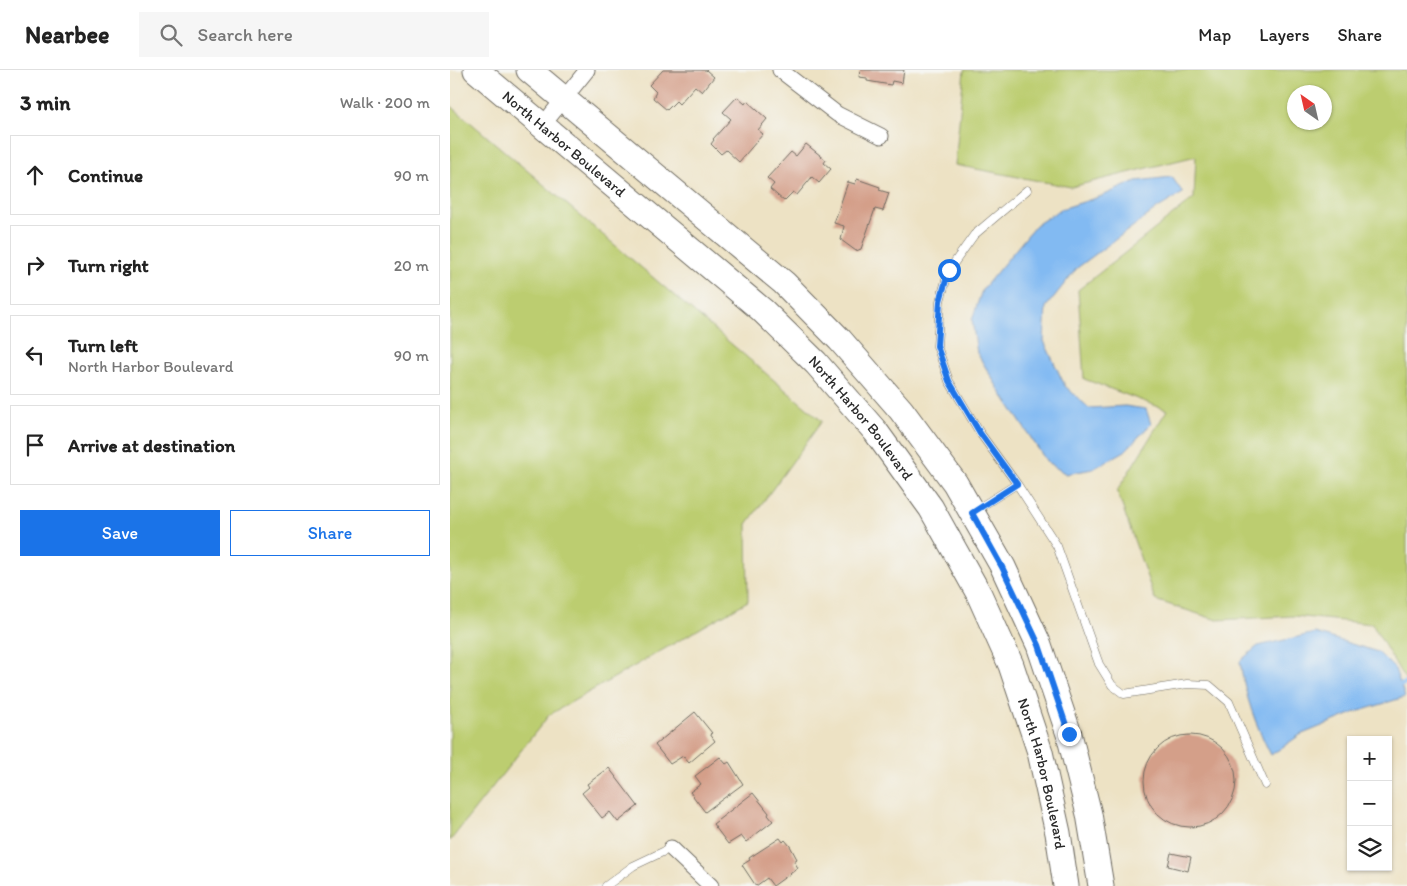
<!DOCTYPE html>
<html lang="en">
<head>
<meta charset="utf-8">
<style>
  :root { --surface:#fff; --page:#f6f6f6; --text:#222; --muted:#767676; --line:#e0e0e0; --accent:#1a73e8 }
  body { margin:0; font-family:Itim,sans-serif; background:var(--page); color:var(--text) }
  .controls { position:absolute; right:15px; bottom:15px; display:grid; overflow:hidden; border-radius:0px; box-shadow:0 1px 4px #0004 }
  .controls button { width:45px; height:45px; display:grid; place-items:center; padding:0; border:0; border-bottom:1px solid var(--line); background:var(--surface); color:var(--text); font:25px sans-serif }
  .compass { position:absolute; left:837px; top:15px; width:45px; height:45px; border-radius:50%; background:var(--surface); box-shadow:0 1px 4px #0004; rotate:326deg }
  .stop { position:absolute; width:15px; height:15px; margin:-11px; border:4px solid #1a73e8; border-radius:50%; background:#fff }
  .stop.end { background:#1a73e8; border-color:#fff; box-shadow:0 1px 5px #0008 }
  .list { margin:0; padding:0; list-style:none }
  h2 { display:flex; justify-content:space-between; align-items:center; height:65px; margin:0; padding:0 20px; font-size:21px }
  h2 small { font-size:16px; font-weight:400; color:var(--muted) }
  .list li { display:grid; grid-template-columns:32px 1fr auto; gap:15px; align-items:center; box-sizing:border-box; height:80px; margin:0 10px 10px; padding:0 10px; border:1px solid var(--line); border-radius:0px }
  .list b { display:block; font-size:19px; white-space:nowrap }
  .list p { margin:0; font-size:16px; white-space:nowrap; color:var(--muted) }
  .list em { font-size:16px; font-style:normal; color:var(--muted) }
  .actions { display:flex; gap:10px; padding:15px 20px }
  .actions a { flex:1; padding:11px 0; border:1px solid var(--accent); border-radius:0px; text-align:center; font-size:18px; color:var(--accent) }
  .actions .main { background:var(--accent); color:#fff }
  .icon { flex:none; width:28px; height:28px; fill:none; stroke:currentColor; stroke-width:2; stroke-linecap:round; stroke-linejoin:round }
  .map { position:relative; flex:none; width:957px; height:816px; overflow:hidden }
  header { display:flex; align-items:center; gap:30px; box-sizing:border-box; height:70px; padding:0 25px; background:var(--surface); border-bottom:1px solid var(--line) }
  header strong { font-size:24px }
  nav { display:flex; gap:28px; margin-inline-start:auto; font-size:18px }
  .search { width:350px; height:45px; background:var(--page); display:flex; align-items:center; gap:12px; box-sizing:border-box; padding:0 18px; border-radius:0px; color:var(--muted); font-size:19px }
  main { display:flex }
  aside { flex:1; background:var(--surface) }
  .map>svg:first-child { display:block }
  .green { fill:#bccd6f; stroke:#747c4d; fill-rule:evenodd }
  .water { fill:#82baf2; stroke:#56728e }
  .lines { fill:none; stroke-linecap:round; stroke-linejoin:round }
  .stream { stroke:#82baf2; stroke-width:5 }
  .building { fill:#d49f89 }
  .lane-casing { stroke:#6f6b61; stroke-width:9 }
  .street-casing { stroke:#6f6b61; stroke-width:17 }
  .primary-casing { stroke:#6f6b61; stroke-width:27 }
  .lane { stroke:#fff; stroke-width:8 }
  .street { stroke:#fff; stroke-width:15 }
  .primary { stroke:#fff; stroke-width:25 }
  .route { stroke:#1a73e8; stroke-width:6 }
  .labels { text-anchor:middle; dominant-baseline:central; stroke-width:4; stroke-linejoin:round; paint-order:stroke }
  .street-label { font-size:15px; fill:#2b2b2b; stroke:#f6f6f2 }
</style>
</head>
<body>
<header>
<strong>Nearbee</strong>
<div class="search"><svg class="icon" aria-label="search" viewBox="0 0 24 24"><circle cx="10" cy="10" r="6"/><path d="M15 15l6 6"/></svg>Search here</div>
<nav><a>Map</a><a>Layers</a><a>Share</a></nav>
</header>
<main>
<aside>
<h2>3 min<small>Walk · 200 m</small></h2>
<ul class="list">
<li><svg class="icon" aria-label="ahead" viewBox="0 0 24 24"><path d="M12 20V5M6 11l6-6 6 6"/></svg><div><b>Continue</b></div><em>90 m</em></li>
<li><svg class="icon" aria-label="right" viewBox="0 0 24 24"><path d="M7 20v-9h11M14 6l5 5-5 5"/></svg><div><b>Turn right</b></div><em>20 m</em></li>
<li><svg class="icon" aria-label="left" viewBox="0 0 24 24"><path d="M17 20v-9H6M10 6l-5 5 5 5"/></svg><div><b>Turn left</b><p>North Harbor Boulevard</p></div><em>90 m</em></li>
<li><svg class="icon" aria-label="arrive" viewBox="0 0 24 24"><path d="M6 21V4h12l-3 4 3 4H6"/></svg><div><b>Arrive at destination</b></div></li>
</ul>
<div class="actions"><a class="main">Save</a><a>Share</a></div>
</aside>
<div class="map">
<svg width="957" height="816" viewBox="0 0 957 816">
  <rect width="100%" height="100%" fill="#f6f6f2"/>
  <filter id="ink" filterUnits="userSpaceOnUse"><feTurbulence type="fractalNoise" baseFrequency=".02" numOctaves="2"/><feDisplacementMap in="SourceGraphic" scale="10" xChannelSelector="R" yChannelSelector="G"/><feConvolveMatrix kernelMatrix="1 2 1 2 8 2 1 2 1" color-interpolation-filters="sRGB"/></filter>
  <filter id="wash" filterUnits="userSpaceOnUse"><feTurbulence type="fractalNoise" baseFrequency=".0096" numOctaves="4" result="noise"/><feDisplacementMap in="SourceGraphic" scale="20" xChannelSelector="R" yChannelSelector="G"/><feGaussianBlur stdDeviation="1.12" result="paint"/><feColorMatrix in="noise" values="0 0 0 0 0 0 0 0 0 0 0 0 0 0 0 0 0 1.4 0 .05"/><feComposite in="paint" operator="in"/></filter>
  <g filter="url(#wash)">
    <rect width="100%" height="100%" fill="#ede2c4"/>
    <path class="green" d="M514 0H957V613L922 554 844 546 767 550 705 530 667 421 717 340 634 309 628 220 744 128 746 86 621 117 505 95ZM844 22H874V52H844Z
      M0 35 372 351 297 454 298 531 99 645 0 771Z"/>
    <path class="water" d="M722 107 733 123 708 138 627 198 596 237 594 271 615 316 639 338 675 336 696 339 701 354 675 381 643 399 616 404 597 392 551 323 527 283 522 250 532 220 586 155 611 139 652 126 686 111Z
      M865 563 928 582 945 599 955 627 906 642 850 665 821 685C805 654 795 626 790 591L808 576Z"/>
    <g class="lines">
      <path class="stream" d="M951 615 957 613"/>
    </g>
    <g id="blocks">
      <path class="building" d="M213 0H256L264 7 252 22 245 16 229 34 226 31 217 40 203 28 206 22 199 15Z
        M410 0H454L452 13 442 11 441 15 417 11V8L409 7Z
        M287 27 295 34 297 31 317 49 308 60 313 64 289 92 276 80 271 84 261 74 264 70 263 69 281 49 273 42Z
        M356 74 376 90 374 93 381 99 369 113 362 107 347 125 343 122 334 131 320 119 324 114 317 108 341 82 346 86Z
        M407 109 430 117 429 120 439 123 433 141 425 139 411 179 406 181 391 170 394 156 384 153 398 112 405 114Z
        M245 642 262 663 260 664 265 671 239 693 233 686 220 694 205 675Z
        M694 711a46 46 0 1 1 92 0a46 46 0 1 1-92 0Z
        M270 687 276 694 279 692 293 714 255 742 240 722 251 714 245 706Z
        M159 698 188 736 168 752 160 742 152 748 132 723 139 717 137 714Z
        M303 723 319 743 318 745 323 751 296 772 291 766 278 774 263 754Z
        M330 768 333 772 335 770 340 776 347 789 344 791 348 798 323 816 317 808 306 816 292 795 300 790 299 788Z
        M721 783 741 787 738 801 718 796Z"/>
    </g>
  </g>
  <g filter="url(#ink)">
    <use href="#blocks" fill-opacity="0" stroke="#6f6b61" stroke-width="1"/>
    <g class="lines">
      <defs>
        <path id="lane" d="M577 120 524 165 499 200 490 231 487 276 499 311 530 363 567 414 607 476 649 594 662 615 674 624 737 614 759 615 779 632 815 715
          M524 441 567 414
          M156 816 183 796 221 778"/>
        <path id="street" d="M330 0 387 44 431 66
          M92 56 137 0
          M221 778 261 816"/>
        <g id="primary">
          <path id="s1" d="M26 0 312 240 366 293 426 362 481 438 529 524 561 595 590 682 608 763 616 816"/>
          <path d="M79 0 334 213 390 270 451 340 505 413 553 497 589 575 619 664 639 744 651 816"/>
        </g>
      </defs>
      <use href="#lane" class="lane-casing"/>
      <use href="#street" class="street-casing"/>
      <use href="#primary" class="primary-casing"/>
      <use href="#lane" class="lane"/>
      <use href="#street" class="street"/>
      <use href="#primary" class="primary"/>
    </g>
  </g>
  <g class="lines" filter="url(#ink)">
    <path class="route" d="M499 200 490 231 487 276 499 311 530 363 567 414 522 443 552 497 589 575 619 664"/>
  </g>
  <g class="labels">
    <g class="street-label">
      <text stroke="none"><textPath href="#s1" startOffset="115">North Harbor Boulevard</textPath></text>
      <text stroke="none"><textPath href="#s1" startOffset="520">North Harbor Boulevard</textPath></text>
      <text stroke="none"><textPath href="#s1" startOffset="924">North Harbor Boulevard</textPath></text>
    </g>
  </g>
</svg>
<div class="controls">
<button>+</button>
<button>−</button>
<button><svg class="icon" aria-label="layers" viewBox="0 0 24 24"><path d="M12 4l9 5-9 5-9-5zM3 14l9 5 9-5"/></svg></button>
</div>
<svg class="compass" viewBox="-18 -18 36 36"><path d="M0-13l5 13h-10z" fill="#e53935"/><path d="M0 13l5-13h-10z" fill="#767676"/></svg>
<div class="stop" style="left:499px;top:200px"></div>
<div class="stop end" style="left:619px;top:664px"></div>
</div>
</main>
</body>
</html>
